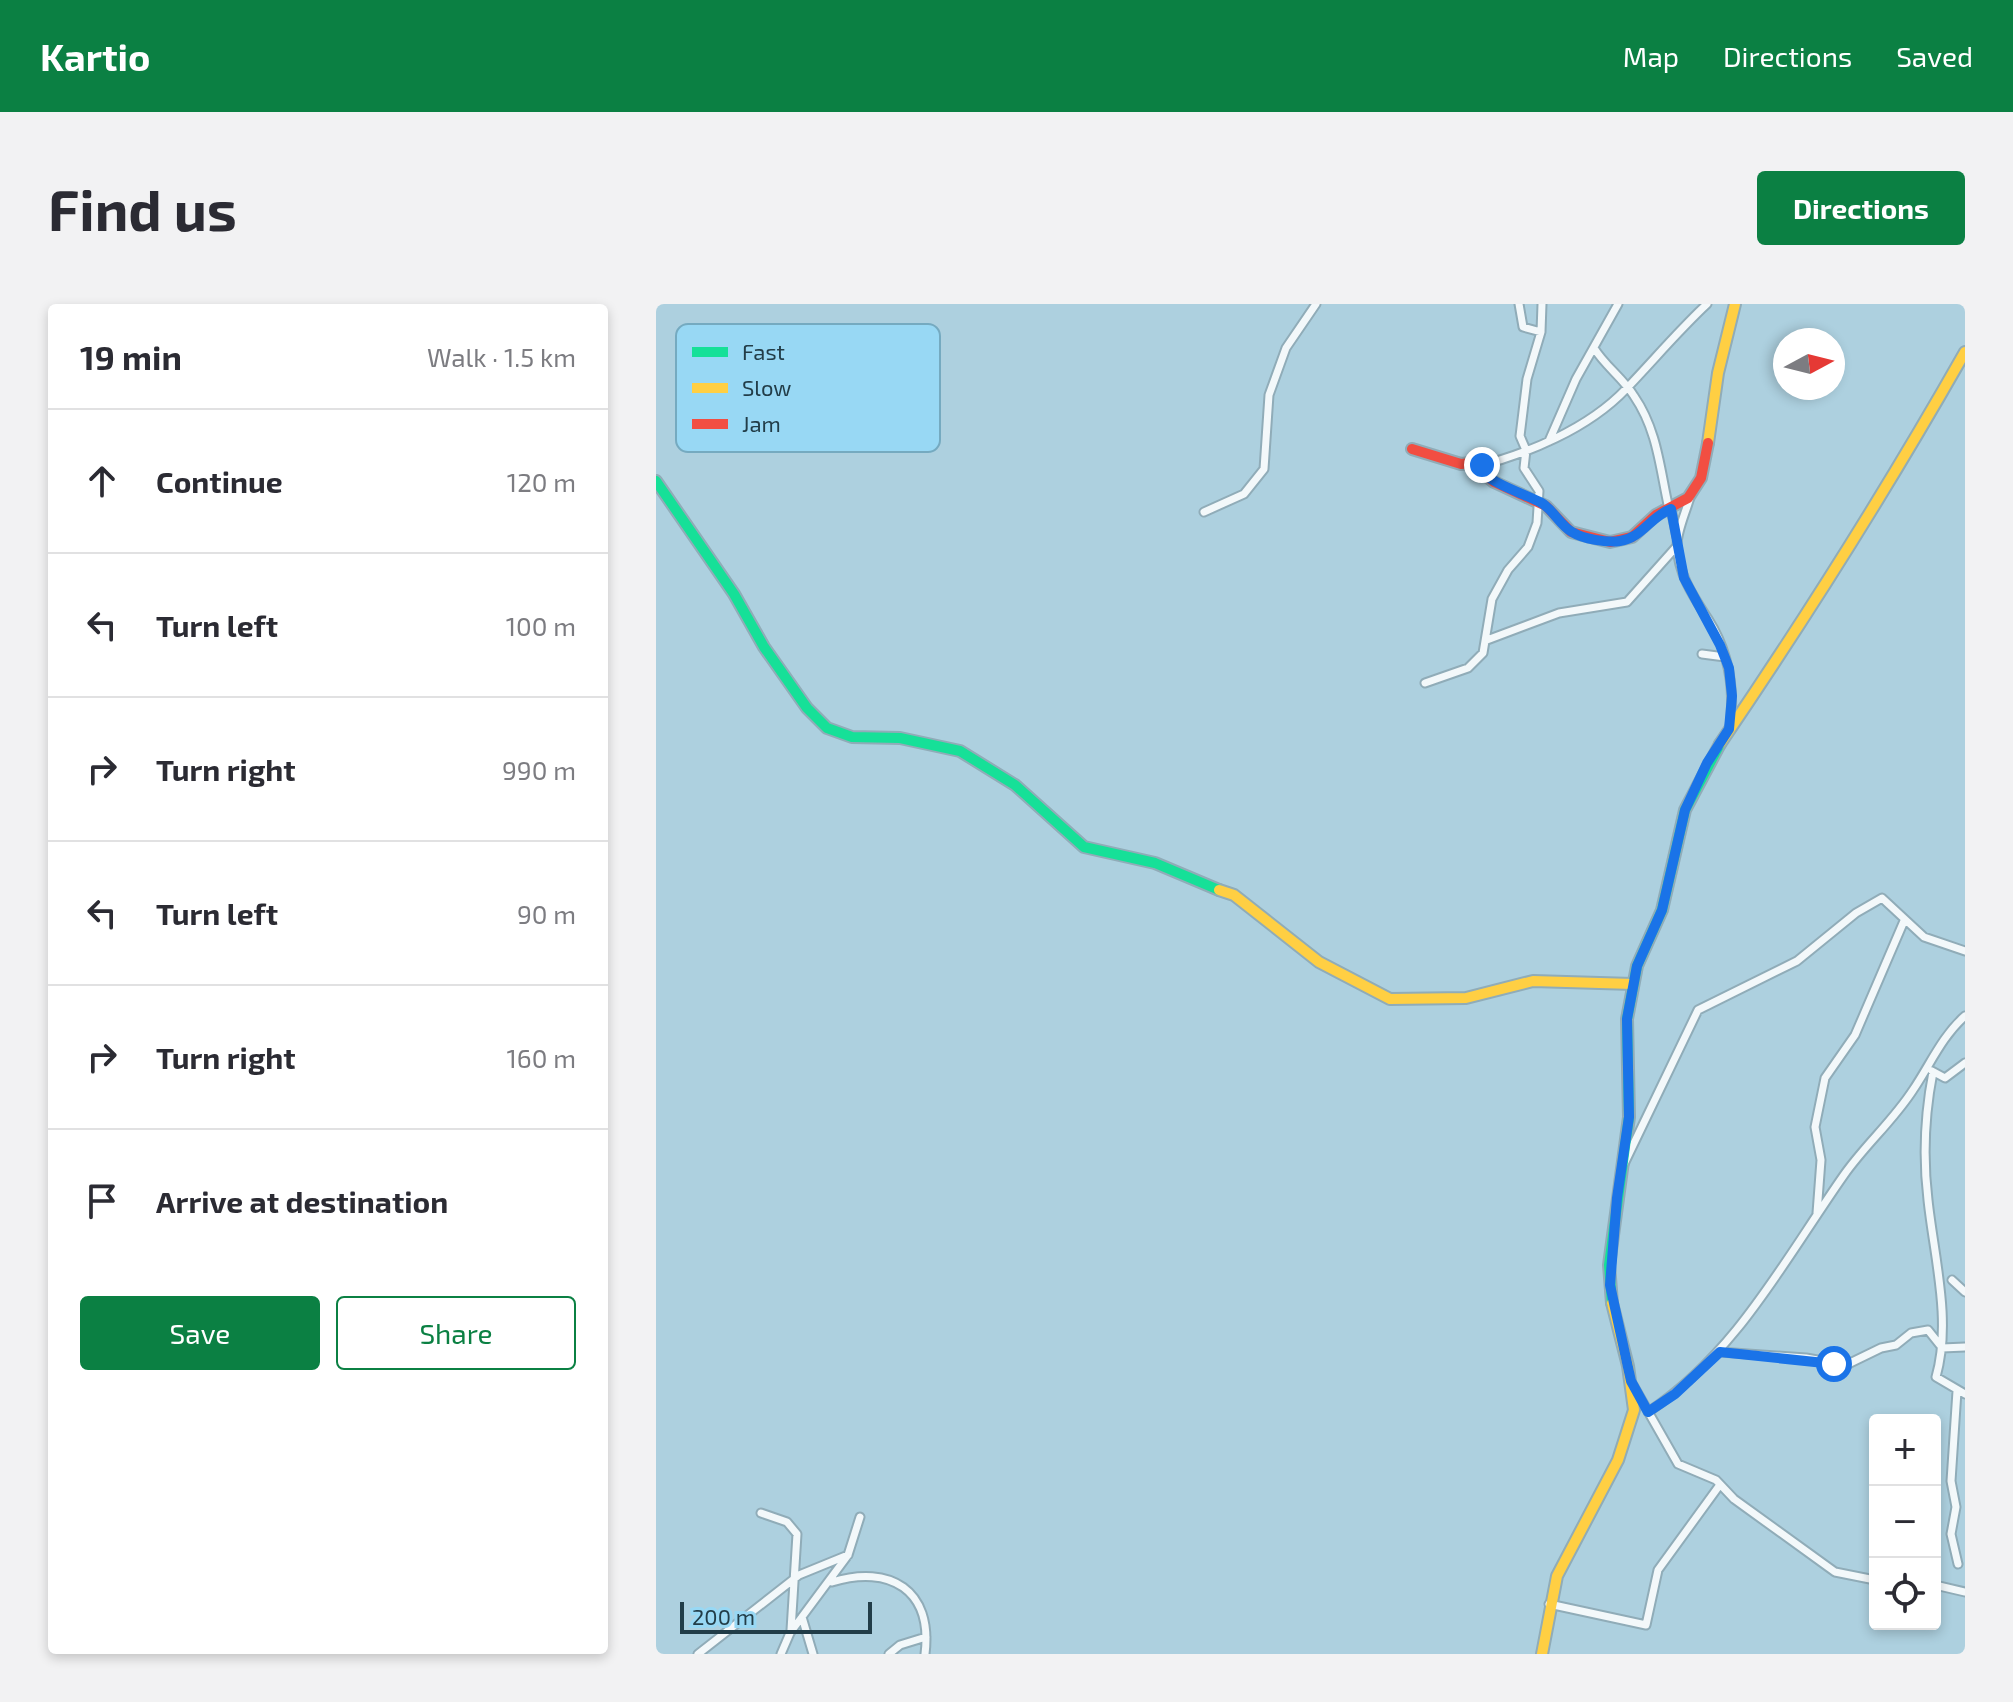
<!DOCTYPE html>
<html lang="en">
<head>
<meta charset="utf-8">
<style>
  :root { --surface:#fff; --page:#f2f2f3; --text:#2b2b33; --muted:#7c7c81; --line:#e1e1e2; --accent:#0b8043 }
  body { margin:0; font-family:"Exo 2",sans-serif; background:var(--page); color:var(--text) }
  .controls { position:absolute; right:24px; bottom:24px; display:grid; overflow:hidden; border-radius:8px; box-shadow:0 4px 12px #0003 }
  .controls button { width:72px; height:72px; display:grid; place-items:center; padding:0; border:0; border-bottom:2px solid var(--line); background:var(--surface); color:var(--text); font:40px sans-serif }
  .compass { position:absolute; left:1117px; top:24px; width:72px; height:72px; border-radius:50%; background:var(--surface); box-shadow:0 4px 12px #0003; rotate:83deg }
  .scale { position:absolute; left:24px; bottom:20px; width:192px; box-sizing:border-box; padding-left:8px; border:4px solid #223d48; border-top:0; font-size:22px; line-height:28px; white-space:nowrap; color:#223d48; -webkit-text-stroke:6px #98d8f4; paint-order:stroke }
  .stop { position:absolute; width:24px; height:24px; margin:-18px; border:6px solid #1a73e8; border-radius:50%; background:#fff }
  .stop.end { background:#1a73e8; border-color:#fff; box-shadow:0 2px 8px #0008 }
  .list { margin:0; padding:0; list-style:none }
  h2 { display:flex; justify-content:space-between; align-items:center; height:104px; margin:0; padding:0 32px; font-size:34px }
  h2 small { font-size:26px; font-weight:400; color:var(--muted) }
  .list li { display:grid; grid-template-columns:52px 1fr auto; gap:24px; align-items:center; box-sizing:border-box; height:144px; padding:0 32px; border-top:2px solid var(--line) }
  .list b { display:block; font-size:30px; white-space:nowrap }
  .list em { font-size:26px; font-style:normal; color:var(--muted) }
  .actions { display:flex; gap:16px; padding:24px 32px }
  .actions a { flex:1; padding:18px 0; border:2px solid var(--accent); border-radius:8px; text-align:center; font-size:28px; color:var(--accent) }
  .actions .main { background:var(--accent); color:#fff }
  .icon { flex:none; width:44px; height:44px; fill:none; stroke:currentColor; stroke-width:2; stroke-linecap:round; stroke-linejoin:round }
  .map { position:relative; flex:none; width:1309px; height:1350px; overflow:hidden; border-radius:8px }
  header { display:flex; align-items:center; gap:48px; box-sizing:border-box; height:112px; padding:0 40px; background:var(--accent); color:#fff }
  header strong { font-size:38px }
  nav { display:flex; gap:44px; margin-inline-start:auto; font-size:28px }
  .intro { display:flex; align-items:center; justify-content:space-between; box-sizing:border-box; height:192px; padding:0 48px }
  h1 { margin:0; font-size:56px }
  .button { padding:20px 36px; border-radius:8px; background:var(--accent); color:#fff; font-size:28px; font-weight:700 }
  main { display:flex; gap:48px; padding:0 48px }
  aside { flex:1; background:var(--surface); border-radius:8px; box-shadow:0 4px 12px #0003 }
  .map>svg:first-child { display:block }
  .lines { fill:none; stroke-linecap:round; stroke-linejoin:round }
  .street-casing { stroke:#90acb8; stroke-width:11 }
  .fast-casing { stroke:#90acb8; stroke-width:14 }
  .slow-casing { stroke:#90acb8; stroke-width:14 }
  .jam-casing { stroke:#90acb8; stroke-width:14 }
  .street { stroke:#f3f8fa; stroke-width:7 }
  .fast { stroke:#16e098; stroke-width:10 }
  .slow { stroke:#ffcf43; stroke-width:10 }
  .jam { stroke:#f24e42; stroke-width:10 }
  .route { stroke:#1a73e8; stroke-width:10 }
  .key { fill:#98d8f4; stroke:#75aac0; stroke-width:2 }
  .key-label { font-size:22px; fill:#223d48 }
</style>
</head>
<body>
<header>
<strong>Kartio</strong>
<nav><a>Map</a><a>Directions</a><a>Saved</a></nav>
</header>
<div class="intro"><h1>Find us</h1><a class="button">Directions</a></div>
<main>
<aside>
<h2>19 min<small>Walk · 1.5 km</small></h2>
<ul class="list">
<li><svg class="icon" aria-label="ahead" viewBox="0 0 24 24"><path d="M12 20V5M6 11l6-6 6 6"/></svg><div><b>Continue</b></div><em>120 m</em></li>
<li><svg class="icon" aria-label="left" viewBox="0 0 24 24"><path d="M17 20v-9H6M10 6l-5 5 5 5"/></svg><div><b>Turn left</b></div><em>100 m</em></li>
<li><svg class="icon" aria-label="right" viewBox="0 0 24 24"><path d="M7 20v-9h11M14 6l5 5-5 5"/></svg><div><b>Turn right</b></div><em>990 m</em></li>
<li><svg class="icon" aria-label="left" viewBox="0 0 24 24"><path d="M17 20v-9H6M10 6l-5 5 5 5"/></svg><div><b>Turn left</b></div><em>90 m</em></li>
<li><svg class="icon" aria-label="right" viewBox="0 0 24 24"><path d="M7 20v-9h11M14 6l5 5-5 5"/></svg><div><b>Turn right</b></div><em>160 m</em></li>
<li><svg class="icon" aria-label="arrive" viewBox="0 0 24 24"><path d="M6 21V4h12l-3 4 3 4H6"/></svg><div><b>Arrive at destination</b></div></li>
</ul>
<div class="actions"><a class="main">Save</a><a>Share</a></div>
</aside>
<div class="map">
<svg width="1309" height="1350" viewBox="0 0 1309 1350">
  <rect width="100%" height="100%" fill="#add0df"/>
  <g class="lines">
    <defs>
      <path id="street" d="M863 0 867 23 885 28
        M938 44C949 62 967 74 978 92 1002 127 1004 166 1013 205
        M893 137 920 75 962 0
        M819 163C871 150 932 125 970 85 997 57 1022 27 1051 0
        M1034 193C1030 208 1021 227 1021 241 1022 270 1037 292 1052 315 1073 348 1079 384 1074 423
        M1015 205 1021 233
        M548 208 588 190 608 165 613 91 630 44 660 0
        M831 336 903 309 971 298 1021 242
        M1046 350 1069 353
        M769 379 812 364 827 349 836 295 852 266 872 243 881 219 883 187 868 164 870 146 864 132 871 75 885 28 886 0
        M1276 767 1289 774 1309 759
        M1277 768C1269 809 1267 855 1272 896 1278 953 1296 1017 1280 1073L1309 1090
        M968 860 1042 706 1141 657 1200 609 1226 594 1268 633 1309 647
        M1161 909 1165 856 1159 823 1169 774 1199 731 1248 617
        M1296 976 1309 988
        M1286 1044 1309 1043
        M1064 1048 1150 1054 1190 1061 1225 1044 1240 1041 1255 1029 1272 1026 1284 1041
        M977 1081 1022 1160 1060 1176 1078 1195 1179 1268 1219 1276
        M1301 1087 1295 1177 1300 1203 1295 1230 1302 1260
        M992 1108C1080 1050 1129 955 1188 871 1209 841 1237 817 1257 786 1274 761 1286 732 1309 712
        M105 1209 131 1218 141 1230 135 1326
        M176 1278C234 1260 277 1286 269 1350
        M1279 1281 1309 1288
        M893 1300 990 1321 1002 1266 1063 1182
        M146 1313 157 1350
        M42 1350 143 1271 192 1251
        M125 1350 134 1329 192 1251 204 1213
        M233 1350 244 1341 270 1333"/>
      <path id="fast" d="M0 177 78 290 108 343 151 404 171 424 196 433 244 434 304 447 359 481 428 543 499 559 563 586
        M956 999 953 961 973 813 971 715 981 662 1006 606 1029 506 1064 440"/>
      <path id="slow" d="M1052 139 1062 69 1079 0
        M1064 440C1151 312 1233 182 1309 48
        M563 586 578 591 663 658 734 695 810 694 877 677 977 680
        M886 1350 901 1272 962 1156 978 1106 972 1062 956 999"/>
      <path id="jam" d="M756 145 805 160 815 159 838 178 890 202 915 228 954 238 976 233 1000 211 1032 194 1045 174 1052 139"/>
    </defs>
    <use href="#street" class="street-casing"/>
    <use href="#fast" class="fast-casing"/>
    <use href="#slow" class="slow-casing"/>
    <use href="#jam" class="jam-casing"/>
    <use href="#street" class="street"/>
    <use href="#fast" class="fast"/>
    <use href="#slow" class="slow"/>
    <use href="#jam" class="jam"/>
  </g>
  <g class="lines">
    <path class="route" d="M826 161 819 163C839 181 861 187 884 198 897 205 903 220 916 228 927 235 951 239 964 237 986 234 995 212 1015 205L1028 274 1064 341 1073 364 1076 392 1073 425 1051 459 1029 506 1006 606 981 662 971 715 973 813 961 894 954 981 975 1077 992 1108 1019 1090 1064 1048 1178 1060"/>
  </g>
  <rect x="20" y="20" width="264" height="128" rx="12" class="key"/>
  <rect x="36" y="43" width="36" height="10" fill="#16e098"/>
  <rect x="36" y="79" width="36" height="10" fill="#ffcf43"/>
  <rect x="36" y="115" width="36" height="10" fill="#f24e42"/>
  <g class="key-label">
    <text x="86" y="56">Fast</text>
    <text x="86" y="92">Slow</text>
    <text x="86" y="128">Jam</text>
  </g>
</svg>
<div class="controls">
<button>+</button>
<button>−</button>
<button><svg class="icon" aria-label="locate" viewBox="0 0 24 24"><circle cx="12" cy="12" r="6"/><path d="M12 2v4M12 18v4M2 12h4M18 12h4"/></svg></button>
</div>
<svg class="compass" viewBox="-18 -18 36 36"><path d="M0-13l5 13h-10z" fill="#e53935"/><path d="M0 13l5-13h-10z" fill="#7c7c81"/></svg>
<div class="scale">200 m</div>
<div class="stop" style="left:1178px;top:1060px"></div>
<div class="stop end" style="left:826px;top:161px"></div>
</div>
</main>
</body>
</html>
